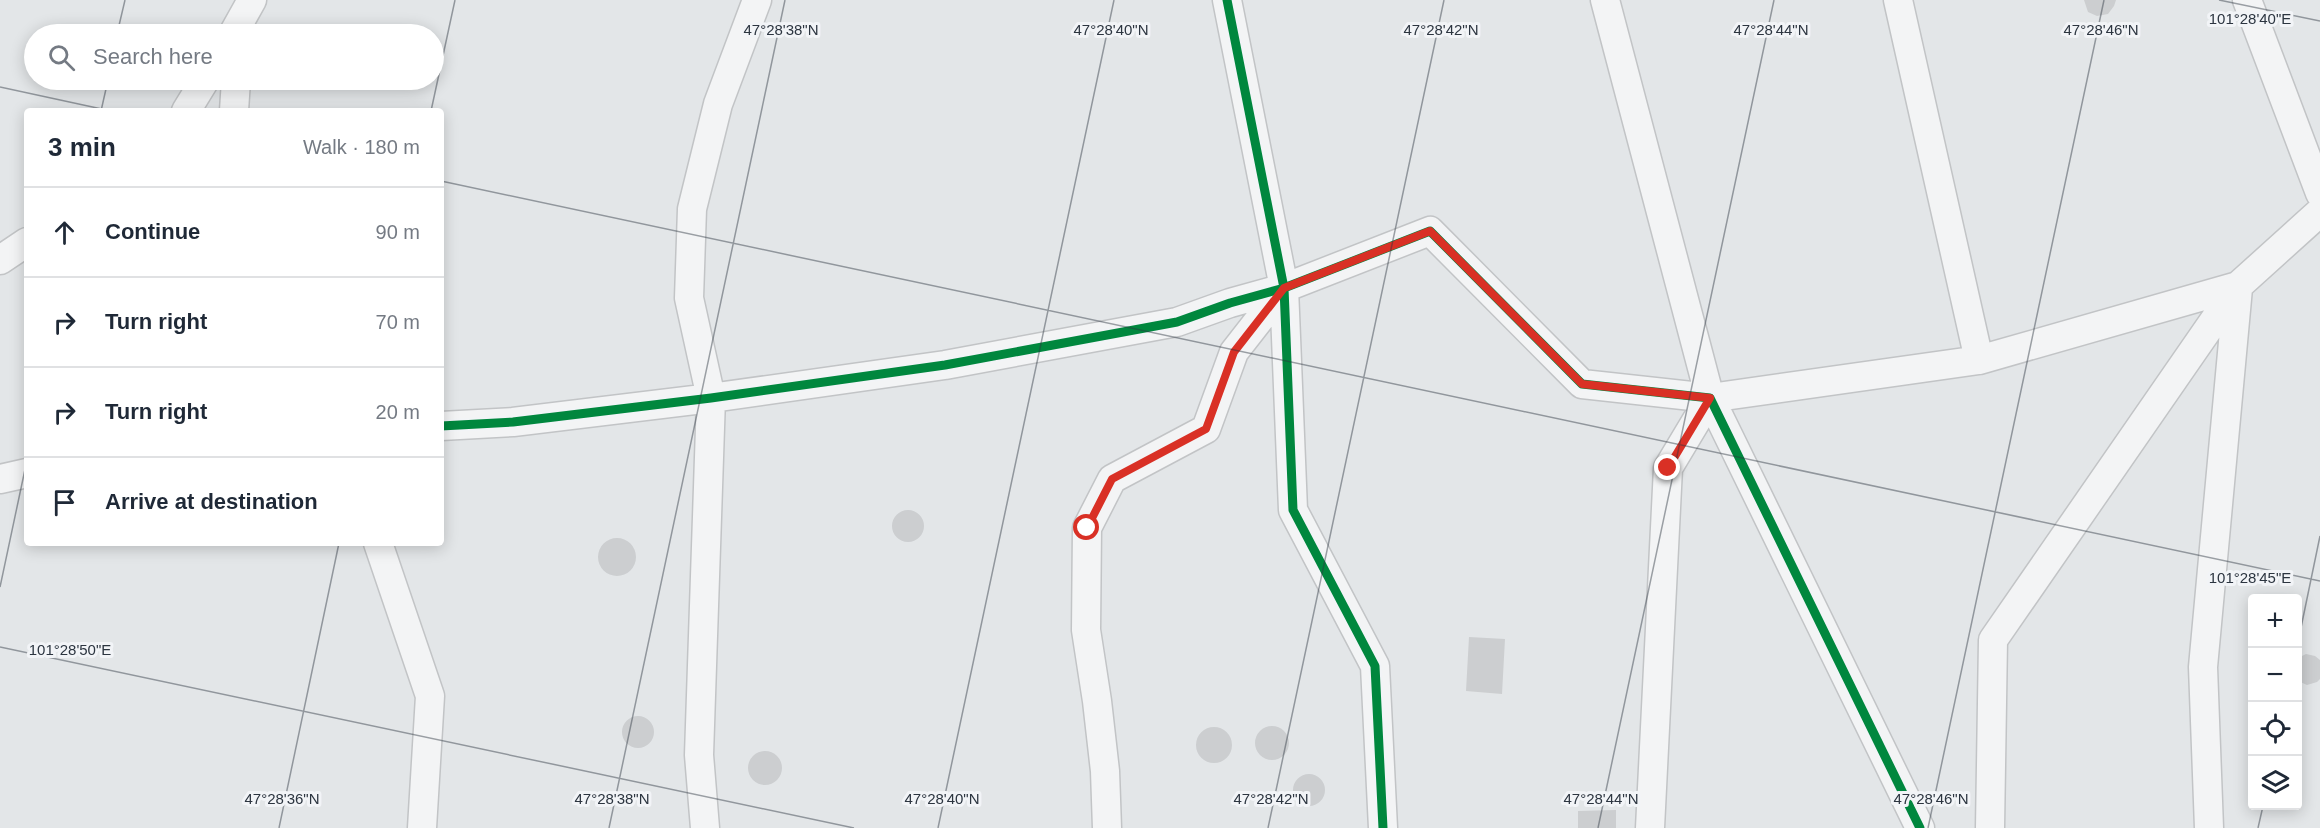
<!DOCTYPE html>
<html lang="en">
<head>
<meta charset="utf-8">
<style>
  :root { --surface:#fff; --page:#f2f2f3; --text:#1f2937; --muted:#747a83; --line:#e0e1e3 }
  body { margin:0; font-family:Helvetica,sans-serif; background:var(--page); color:var(--text) }
  .controls { position:absolute; right:18px; bottom:18px; display:grid; overflow:hidden; border-radius:6px; box-shadow:0 3px 15px #0003 }
  .controls button { width:54px; height:54px; display:grid; place-items:center; padding:0; border:0; border-bottom:2px solid var(--line); background:var(--surface); color:var(--text); font:30px sans-serif }
  .stop { position:absolute; width:18px; height:18px; margin:-14px; border:4px solid #d93025; border-radius:50%; background:#fff }
  .stop.end { background:#d93025; border-color:#fff; box-shadow:0 2px 6px #0008 }
  .list { margin:0; padding:0; list-style:none }
  h2 { display:flex; justify-content:space-between; align-items:center; height:78px; margin:0; padding:0 24px; font-size:26px }
  h2 small { font-size:20px; font-weight:400; color:var(--muted) }
  .list li { display:grid; grid-template-columns:39px 1fr auto; gap:18px; align-items:center; box-sizing:border-box; height:90px; padding:0 24px; border-top:2px solid var(--line) }
  .list b { display:block; font-size:22px; white-space:nowrap }
  .list em { font-size:20px; font-style:normal; color:var(--muted) }
  .icon { flex:none; width:33px; height:33px; fill:none; stroke:currentColor; stroke-width:2; stroke-linecap:round; stroke-linejoin:round }
  .map { position:relative; flex:none; width:2320px; height:828px; overflow:hidden }
  .search { position:absolute; background:var(--surface); box-shadow:0 3px 15px #0003; left:24px; top:24px; width:420px; height:66px; display:flex; align-items:center; gap:15px; box-sizing:border-box; padding:0 21px; border-radius:33px; color:var(--muted); font-size:22px }
  .panel { position:absolute; background:var(--surface); box-shadow:0 3px 15px #0003; left:24px; top:108px; width:420px; height:438px; border-radius:6px }
  .map>svg:first-child { display:block }
  .building { fill:#ccced0 }
  .lines { fill:none; stroke-linecap:round; stroke-linejoin:round }
  .minor-casing { stroke:#c2c4c6; stroke-width:31 }
  .minor { stroke:#f3f4f5; stroke-width:28 }
  .cycleway-casing { stroke:#f2f4f7; stroke-width:13 }
  .cycleway { stroke:#00873e; stroke-width:9 }
  .route { stroke:#d93025; stroke-width:8 }
  .ticks { fill:none; stroke:#2c3540; stroke-width:1.5; stroke-opacity:0.45 }
  .ticks-label { font-size:15px; text-anchor:middle; fill:#2c3540; stroke:#f2f4f7; stroke-width:6; stroke-linejoin:round; paint-order:stroke }
</style>
</head>
<body>
<div class="map">
<svg width="2320" height="828" viewBox="0 0 2320 828">
  <rect width="100%" height="100%" fill="#e3e6e8"/>
  <path class="building" d="M2084 0H2116L2114 6 2108 14 2097 16 2088 12Z
    M892 526a16 16 0 1 1 32 0a16 16 0 1 1-32 0Z
    M598 557a19 19 0 1 1 38 0a19 19 0 1 1-38 0Z
    M1469 637 1505 639 1502 694 1466 691Z
    M2306 654 2315 656 2320 660V679L2317 682 2307 685 2298 681V658Z
    M622 732a16 16 0 1 1 32 0a16 16 0 1 1-32 0Z
    M1255 743a17 17 0 1 1 34 0a17 17 0 1 1-34 0Z
    M1196 745a18 18 0 1 1 36 0a18 18 0 1 1-36 0Z
    M748 768a17 17 0 1 1 34 0a17 17 0 1 1-34 0Z
    M1293 790a16 16 0 1 1 32 0a16 16 0 1 1-32 0Z
    M1616 810V828H1578V811Z"/>
  <g class="lines">
    <defs>
      <path id="minor" d="M1227 0 1284 288 1293 510 1375 666 1383 828
        M1605 0 1710 398 1668 468 1650 828
        M1898 0 1979 360
        M2247 0 2320 193
        M233 34 252 0
        M186 111 205 80
        M234 111 236 80
        M0 260 27 242
        M1710 398 1979 360 2238 286 2320 212
        M441 426 513 422 711 398 945 365 1177 322 1230 303 1284 288 1430 231 1582 384 1710 398 1920 828
        M0 479 27 473
        M378 543 430 696 422 828
        M705 828 699 755 711 398 689 298 692 209 718 104 757 0
        M1107 828 1105 771 1097 701 1086 630 1087 528 1112 479 1206 429 1234 352 1284 288
        M1990 828 1993 640 2238 286
        M2209 828 2203 667 2238 288"/>
    </defs>
    <use href="#minor" class="minor-casing"/>
    <use href="#minor" class="minor"/>
    <defs>
      <path id="cycleway" d="M1227 0 1284 288 1293 510 1375 666 1383 828
        M441 426 513 422 711 398 945 365 1177 322 1230 303 1284 288 1430 231 1582 384 1710 398 1920 828"/>
    </defs>
    <use href="#cycleway" class="cycleway-casing"/>
    <use href="#cycleway" class="cycleway"/>
  </g>
  <g class="lines">
    <path class="route" d="M1087 528 1112 479 1206 429 1234 352 1284 288 1430 231 1582 384 1710 398 1668 468"/>
  </g>
  <path class="ticks" d="M2219 0 2320 21M117 34 125 0M0 87 111 111M101 111 108 80M431 111 455 0M441 181 2320 581M0 587 27 460M2298 642 2320 536M0 647 854 828M279 828 339 543M609 828 785 0M938 828 1114 0M1268 828 1444 0M1598 828 1774 0M1928 828 2104 0M2258 828 2263 806"/>
  <g class="ticks-label">
    <text x="2250" y="24">101°28'40"E</text>
    <text x="781" y="35">47°28'38"N</text>
    <text x="1111" y="35">47°28'40"N</text>
    <text x="1441" y="35">47°28'42"N</text>
    <text x="1771" y="35">47°28'44"N</text>
    <text x="2101" y="35">47°28'46"N</text>
    <text x="2250" y="583">101°28'45"E</text>
    <text x="70" y="655">101°28'50"E</text>
    <text x="282" y="804">47°28'36"N</text>
    <text x="612" y="804">47°28'38"N</text>
    <text x="942" y="804">47°28'40"N</text>
    <text x="1271" y="804">47°28'42"N</text>
    <text x="1601" y="804">47°28'44"N</text>
    <text x="1931" y="804">47°28'46"N</text>
  </g>
</svg>
<div class="controls">
<button>+</button>
<button>−</button>
<button><svg class="icon" aria-label="locate" viewBox="0 0 24 24"><circle cx="12" cy="12" r="6"/><path d="M12 2v4M12 18v4M2 12h4M18 12h4"/></svg></button>
<button><svg class="icon" aria-label="layers" viewBox="0 0 24 24"><path d="M12 4l9 5-9 5-9-5zM3 14l9 5 9-5"/></svg></button>
</div>
<div class="stop" style="left:1087px;top:528px"></div>
<div class="stop end" style="left:1668px;top:468px"></div>
<div class="search"><svg class="icon" aria-label="search" viewBox="0 0 24 24"><circle cx="10" cy="10" r="6"/><path d="M15 15l6 6"/></svg>Search here</div>
<section class="panel">
<h2>3 min<small>Walk · 180 m</small></h2>
<ul class="list">
<li><svg class="icon" aria-label="ahead" viewBox="0 0 24 24"><path d="M12 20V5M6 11l6-6 6 6"/></svg><div><b>Continue</b></div><em>90 m</em></li>
<li><svg class="icon" aria-label="right" viewBox="0 0 24 24"><path d="M7 20v-9h11M14 6l5 5-5 5"/></svg><div><b>Turn right</b></div><em>70 m</em></li>
<li><svg class="icon" aria-label="right" viewBox="0 0 24 24"><path d="M7 20v-9h11M14 6l5 5-5 5"/></svg><div><b>Turn right</b></div><em>20 m</em></li>
<li><svg class="icon" aria-label="arrive" viewBox="0 0 24 24"><path d="M6 21V4h12l-3 4 3 4H6"/></svg><div><b>Arrive at destination</b></div></li>
</ul>
</section>
</div>
</body>
</html>
